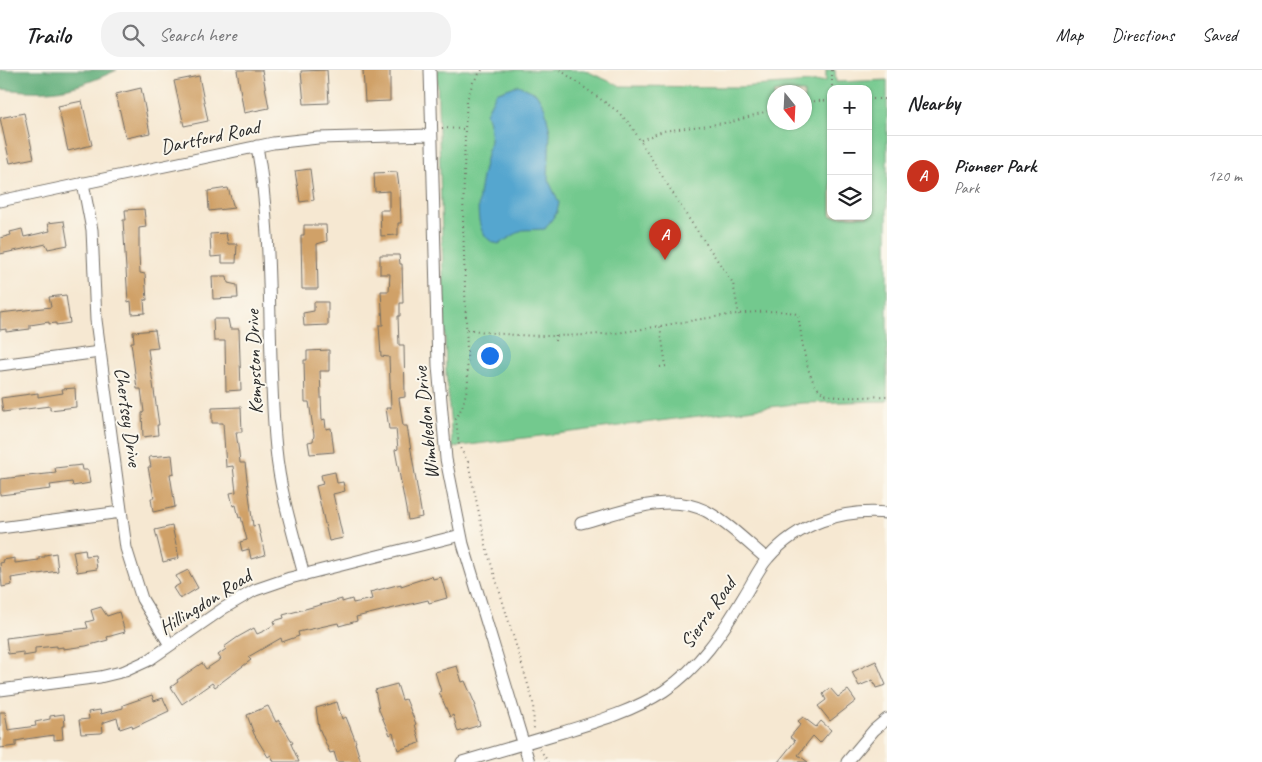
<!DOCTYPE html>
<html lang="en">
<head>
<meta charset="utf-8">
<style>
  :root { --surface:#fff; --page:#f2f2f2; --text:#202124; --muted:#757577; --line:#e0e0e0; --accent:#c8321e }
  body { margin:0; font-family:Caveat,sans-serif; background:var(--page); color:var(--text) }
  .controls { position:absolute; right:15px; top:15px; display:grid; overflow:hidden; border-radius:10px; box-shadow:0 1px 4px #0004 }
  .controls button { width:45px; height:45px; display:grid; place-items:center; padding:0; border:0; border-bottom:1px solid var(--line); background:var(--surface); color:var(--text); font:25px sans-serif }
  .compass { position:absolute; left:767px; top:15px; width:45px; height:45px; border-radius:50%; background:var(--surface); box-shadow:0 1px 4px #0004; rotate:162deg }
  .you { position:absolute; left:489px; top:285px; width:18px; height:18px; margin:-12px; border:4px solid #fff; border-radius:50%; background:#1a73e8; box-shadow:0 0 0 8px #1a73e833 }
  .badge { display:grid; place-items:center; width:32px; height:32px; border-radius:50%; background:var(--accent); color:#fff; font-size:16px; font-weight:700 }
  .pin { position:absolute; translate:-50% -41px; filter:drop-shadow(0 1px 2px #0008) }
  .pin::after { content:''; position:absolute; top:26px; width:18px; height:15px; background:inherit; clip-path:polygon(0 0,100% 0,50% 100%) }
  .list { margin:0; padding:0; list-style:none }
  h2 { display:flex; justify-content:space-between; align-items:center; height:65px; margin:0; padding:0 20px; font-size:21px }
  h2 small { font-size:16px; font-weight:400; color:var(--muted) }
  .list li { display:grid; grid-template-columns:32px 1fr auto; gap:15px; align-items:center; box-sizing:border-box; height:80px; padding:0 20px; border-top:1px solid var(--line) }
  .list b { display:block; font-size:19px; white-space:nowrap }
  .list p { margin:0; font-size:16px; white-space:nowrap; color:var(--muted) }
  .list em { font-size:16px; font-style:normal; color:var(--muted) }
  .icon { flex:none; width:28px; height:28px; fill:none; stroke:currentColor; stroke-width:2; stroke-linecap:round; stroke-linejoin:round }
  .map { position:relative; flex:none; width:887px; height:692px; overflow:hidden }
  header { display:flex; align-items:center; gap:30px; box-sizing:border-box; height:70px; padding:0 25px; background:var(--surface); border-bottom:1px solid var(--line) }
  header strong { font-size:24px }
  nav { display:flex; gap:28px; margin-inline-start:auto; font-size:18px }
  .search { width:350px; height:45px; background:var(--page); display:flex; align-items:center; gap:12px; box-sizing:border-box; padding:0 18px; border-radius:20px; color:var(--muted); font-size:19px }
  main { display:flex }
  aside { flex:1; background:var(--surface) }
  .map>svg:first-child { display:block }
  .green { fill:#73c98e; stroke:#4f7a5c; fill-rule:evenodd }
  .forest { fill:#5ead79; stroke:#446c52 }
  .water { fill:#54a6cf; stroke:#40687d }
  .building { fill:#d0a167 }
  .lines { fill:none; stroke-linecap:round; stroke-linejoin:round }
  .minor-casing { stroke:#726d65; stroke-width:13 }
  .path { stroke:#726d65; stroke-width:2; stroke-dasharray:1 4; stroke-linecap:butt }
  .minor { stroke:#fff; stroke-width:11 }
  .labels { text-anchor:middle; dominant-baseline:central; stroke-width:4; stroke-linejoin:round; paint-order:stroke }
  .street-label { font-size:20px; fill:#2b2b2b; stroke:#fbf7ec }
</style>
</head>
<body>
<header>
<strong>Trailo</strong>
<div class="search"><svg class="icon" aria-label="search" viewBox="0 0 24 24"><circle cx="10" cy="10" r="6"/><path d="M15 15l6 6"/></svg>Search here</div>
<nav><a>Map</a><a>Directions</a><a>Saved</a></nav>
</header>
<main>
<div class="map">
<svg width="887" height="692" viewBox="0 0 887 692">
  <rect width="100%" height="100%" fill="#fbf7ec"/>
  <filter id="ink" filterUnits="userSpaceOnUse"><feTurbulence type="fractalNoise" baseFrequency=".02" numOctaves="2"/><feDisplacementMap in="SourceGraphic" scale="10" xChannelSelector="R" yChannelSelector="G"/><feConvolveMatrix kernelMatrix="1 2 1 2 8 2 1 2 1" color-interpolation-filters="sRGB"/></filter>
  <filter id="wash" filterUnits="userSpaceOnUse"><feTurbulence type="fractalNoise" baseFrequency=".0096" numOctaves="4" result="noise"/><feDisplacementMap in="SourceGraphic" scale="20" xChannelSelector="R" yChannelSelector="G"/><feGaussianBlur stdDeviation="1.12" result="paint"/><feColorMatrix in="noise" values="0 0 0 0 0 0 0 0 0 0 0 0 0 0 0 0 0 1.4 0 .05"/><feComposite in="paint" operator="in"/></filter>
  <g filter="url(#wash)">
    <rect width="100%" height="100%" fill="#f6e8d2"/>
    <path class="green" d="M437 0H584L620 16 739 17 826 11V0H835L836 12 887 10V331L802 333 453 377V382L446 303ZM831 19H868V146H831ZM774 22H804V52H774Z"/>
    <path class="forest" d="M0 0H117C69 22 52 24 0 19Z"/>
    <path class="water" d="M518 15 536 23 545 38 550 62 548 109 559 133 557 142 545 159 522 160 499 174C461 167 486 95 490 70 491 60 489 52 486 43L496 23Z"/>
    <g id="blocks">
      <path class="building" d="M237 0H262L269 38 244 43Z
        M327 0 329 33 304 34 301 1Z
        M363 0H390V31L365 32Z
        M199 6 208 51 184 56 174 11Z
        M141 18 150 63 126 68 116 24Z
        M82 31 92 75 68 81 58 36Z
        M24 43 34 88 10 93 0 48Z
        M310 99 314 130 300 132 295 101Z
        M397 102 400 123 401 153H398V165L381 166 380 140H389V121L375 122 374 103Z
        M228 118 234 138 209 141 208 121Z
        M144 139 146 157 139 158V184L140 203 145 204 147 230H144L145 243 132 244 131 231 128 232 123 150H126L125 140Z
        M64 151 68 175 48 179 46 174 0 184V168L11 165 10 162 22 159 24 167 50 161 48 153Z
        M304 155H326L327 171 317 174 318 219H302L301 165H304Z
        M226 163 228 174H237L236 193H222V186L211 187 210 164Z
        M380 185H399L400 194H402L403 233H400V246H398L399 275H404L405 327 399 328 403 356H407L422 447 408 450 395 380 398 379 396 359H389L386 338H391L389 287 381 286 379 255H383L381 221H389L390 204H380Z
        M212 206H227L228 213 237 215 238 228 213 229Z
        M66 225 70 253 56 255V253L49 254V252L30 255V259L6 262V259L0 260V243L51 237 49 227Z
        M314 232H328V255L304 256 303 243 314 241Z
        M213 249H228L230 259H239L241 320 226 321 225 271H214Z
        M155 260 158 278 148 279 159 355H157L158 365 143 367 142 343 144 342 141 319H137L131 272H134L133 262Z
        M329 280V301H320L322 350 325 349 326 359 331 358 334 382 310 384 308 372 313 371 314 365 309 332H305L304 290H307V281Z
        M75 318 76 337 50 340V336L3 342 1 328 38 323V327L63 323 62 319Z
        M241 337 242 362H236L239 383 240 393H245L253 456 258 455 265 485 251 489 249 479 242 481 240 472 247 470 241 447 239 448 236 435 233 436 230 423 236 422 233 396 226 397 223 353H212V338Z
        M172 385 174 403 170 404 175 437 153 442 151 428H154L148 397H151L149 387Z
        M82 395 83 400H88L90 413 73 416 72 412 50 415 51 419 0 425V409L56 403 55 398Z
        M335 402 337 413 343 412 345 421 333 424 343 468 329 471 316 416 323 414 321 405Z
        M172 456 179 488 163 492 155 460Z
        M85 479 86 486 95 485 97 499 77 502 73 481Z
        M56 483 58 501 11 508 12 515 2 517 0 493 4 492 3 490 15 488V493L39 490V487H45V485Z
        M188 500 198 518 180 529 173 518 180 514 176 506Z
        M432 506 433 509 441 507 447 528 429 533 428 530 356 547 357 551 339 556 338 553 298 562 299 566 282 572 281 568 248 587 251 590 215 617 212 613 182 634 171 617 178 612 177 610 202 593 206 599 221 589 218 585 226 579 224 577 238 567 254 558 257 564 264 561 275 554 274 551 284 548 283 545 342 529V532L352 529 353 533 372 529 370 522 401 514V516Z
        M101 537 107 546 119 542 125 562 107 567 108 570 86 576 63 579V577L57 578V576L35 578V584L23 586V582L8 584 6 568 88 558 86 552 94 550 91 540Z
        M876 591 886 615 876 618 873 610 859 616 852 602Z
        M457 596 462 612 465 611 476 636H474L480 655 458 662 453 645 450 647 439 622 441 621 435 602Z
        M397 614 402 630 406 629 416 654H415L420 673 398 680 393 663 390 665 379 640 375 620Z
        M830 618 838 627 848 620 856 631 830 651 818 636 826 630 823 624Z
        M152 625 154 631 163 628 169 641 133 658 132 655 120 659 117 648 102 653 103 662 101 663 81 664 79 650 89 649 88 642 100 640 101 644 123 638V635Z
        M337 632 342 649 346 647 356 672 355 673 361 692H337L334 682 330 683 319 658 316 638Z
        M268 636 276 652 279 650 293 673 291 674 299 692H274L271 685 268 687 254 664 247 645Z
        M0 642H5L8 660 36 656 35 652 50 649V646L64 644 65 656H62L63 669 54 670V665L26 669 16 671V676L0 678Z
        M803 647 816 657 821 651 831 660 820 673 813 666 798 685 808 692H778L795 671 790 667 801 654 798 651Z"/>
    </g>
  </g>
  <g filter="url(#ink)">
    <use href="#blocks" fill-opacity="0" stroke="#726d65" stroke-width="1"/>
    <g class="lines">
      <defs>
        <path id="minor" d="M430 0 438 296 446 389 463 474 529 692
          M257 76C275 177 266 278 276 379 280 422 293 463 304 505
          M83 113 92 160 96 250 126 478 142 529 170 575
          M0 131 273 73 318 68 431 65
          M0 295 100 282
          M581 453C620 443 667 421 706 441 728 453 748 473 767 489
          M0 458 121 442
          M0 620 100 607 125 601 149 590 224 538 255 520 290 508 461 465
          M462 692C495 682 529 672 563 662 599 651 633 641 664 621 700 597 722 563 744 526 752 514 758 499 768 488 798 453 842 439 887 443
          M847 692 874 660 887 649"/>
      </defs>
      <use href="#minor" class="minor-casing"/>
      <path class="path" d="M482 0 473 12 467 30 465 59 463 153 468 314 463 335 456 349 459 376 468 392 487 480 533 631 534 660
        M560 0 617 41 630 54 687 146 733 213 739 245
        M832 0V19
        M868 29H887
        M804 32 831 30
        M442 58 465 59
        M641 70 663 61 732 52 774 39
        M467 259C515 268 566 267 615 263 648 260 776 231 798 245 802 265 805 315 825 324 839 330 871 326 887 326
        M555 271 556 264
        M660 297 666 296 660 256
        M540 679 548 692"/>
      <use href="#minor" class="minor"/>
    </g>
  </g>
  <g class="labels">
    <g class="street-label">
      <text transform="translate(210 67) rotate(-12)">Dartford Road</text>
      <text transform="translate(254 292) rotate(-92)">Kempston Drive</text>
      <text transform="translate(128 347) rotate(82)">Chertsey Drive</text>
      <text transform="translate(426 353) rotate(-96)">Wimbledon Drive</text>
      <text transform="translate(205 532) rotate(-32)">Hillingdon Road</text>
      <text transform="translate(708 543) rotate(-55)">Sierra Road</text>
    </g>
  </g>
</svg>
<div class="controls">
<button>+</button>
<button>−</button>
<button><svg class="icon" aria-label="layers" viewBox="0 0 24 24"><path d="M12 4l9 5-9 5-9-5zM3 14l9 5 9-5"/></svg></button>
</div>
<svg class="compass" viewBox="-18 -18 36 36"><path d="M0-13l5 13h-10z" fill="#e53935"/><path d="M0 13l5-13h-10z" fill="#757577"/></svg>
<div class="you"></div>
<div class="pin badge" style="left:665px;top:190px">A</div>
</div>
<aside>
<h2>Nearby<small></small></h2>
<ul class="list">
<li><span class="badge">A</span><div><b>Pioneer Park</b><p>Park</p></div><em>120 m</em></li>
</ul>
</aside>
</main>
</body>
</html>
